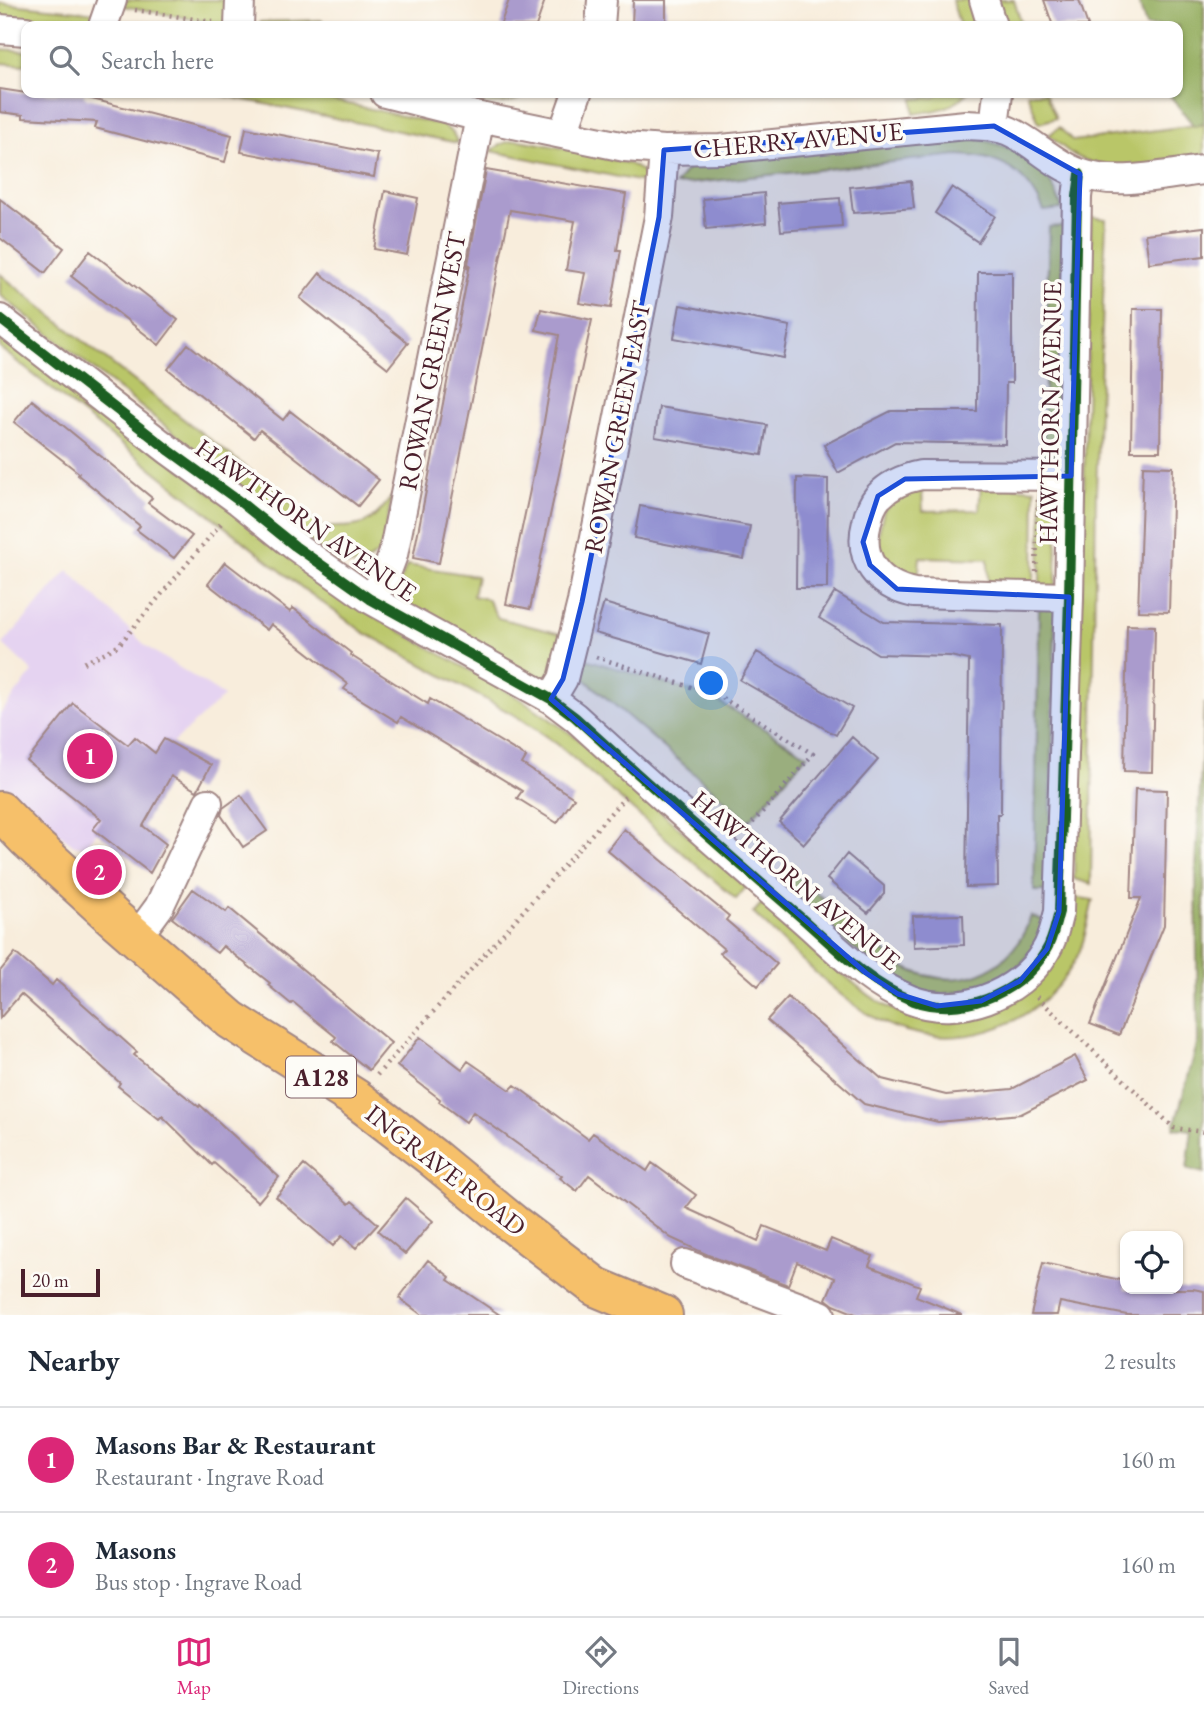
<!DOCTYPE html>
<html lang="en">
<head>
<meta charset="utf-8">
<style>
  :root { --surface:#fff; --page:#f6f6f7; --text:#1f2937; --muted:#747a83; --line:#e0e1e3; --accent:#db2777 }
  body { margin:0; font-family:"EB Garamond",serif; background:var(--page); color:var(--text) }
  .controls { position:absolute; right:21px; bottom:21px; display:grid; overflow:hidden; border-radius:14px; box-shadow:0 2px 5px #0004 }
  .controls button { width:63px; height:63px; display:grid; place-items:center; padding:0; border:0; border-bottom:2px solid var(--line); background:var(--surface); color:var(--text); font:35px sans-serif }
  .scale { position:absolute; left:21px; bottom:18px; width:79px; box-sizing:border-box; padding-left:7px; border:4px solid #4a1f2b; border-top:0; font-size:19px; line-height:24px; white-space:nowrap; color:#4a1f2b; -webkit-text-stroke:5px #fdfcf7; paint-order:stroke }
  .you { position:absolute; left:712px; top:684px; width:24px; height:24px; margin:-18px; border:5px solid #fff; border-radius:50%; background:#1a73e8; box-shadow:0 0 0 10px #1a73e833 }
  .badge { display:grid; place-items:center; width:46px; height:46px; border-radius:50%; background:var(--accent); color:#fff; font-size:23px; font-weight:700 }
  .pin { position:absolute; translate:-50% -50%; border:4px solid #fff; box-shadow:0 2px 7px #0006 }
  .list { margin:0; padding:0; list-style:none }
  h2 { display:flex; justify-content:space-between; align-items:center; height:91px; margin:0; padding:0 28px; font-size:30px }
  h2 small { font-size:23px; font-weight:400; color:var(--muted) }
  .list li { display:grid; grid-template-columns:46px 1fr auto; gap:21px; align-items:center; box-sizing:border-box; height:105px; padding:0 28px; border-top:2px solid var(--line) }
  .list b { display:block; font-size:26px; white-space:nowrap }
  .list p { margin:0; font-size:23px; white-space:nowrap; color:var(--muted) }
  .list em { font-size:23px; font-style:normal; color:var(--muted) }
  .icon { flex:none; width:38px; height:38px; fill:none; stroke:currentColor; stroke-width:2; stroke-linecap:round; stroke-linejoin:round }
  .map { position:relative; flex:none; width:1204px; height:1315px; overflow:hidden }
  .search { position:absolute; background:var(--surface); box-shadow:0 2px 5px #0004; left:21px; right:21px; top:21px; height:77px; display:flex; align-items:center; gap:18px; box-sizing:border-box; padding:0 24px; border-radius:14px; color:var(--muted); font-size:26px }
  .sheet { height:301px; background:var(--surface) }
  nav { display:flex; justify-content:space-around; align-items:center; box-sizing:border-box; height:98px; border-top:2px solid var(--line); background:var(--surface); font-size:19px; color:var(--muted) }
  nav a { display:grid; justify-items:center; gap:4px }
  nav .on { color:var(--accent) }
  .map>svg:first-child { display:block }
  .built { fill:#e5d3f1 }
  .green { fill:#b9c668; stroke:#82724a; stroke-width:2 }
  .forest { fill:#92ab5c; stroke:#6e6544; stroke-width:2 }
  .building { fill:#aa9bcd }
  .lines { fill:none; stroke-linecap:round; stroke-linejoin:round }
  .street-casing { stroke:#a18684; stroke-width:32 }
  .primary-casing { stroke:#a18684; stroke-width:42 }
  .path { stroke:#a18684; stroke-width:4.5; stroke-dasharray:2 5; stroke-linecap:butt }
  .street { stroke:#fff; stroke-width:28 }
  .primary { stroke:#f6c06b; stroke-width:38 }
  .cycleway-casing { stroke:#fdfcf7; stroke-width:15 }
  .cycleway { stroke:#1b5e20; stroke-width:10 }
  .marked { fill:#1d4ed8; fill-opacity:0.2; stroke:#1d4ed8; stroke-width:5; stroke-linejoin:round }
  .labels { text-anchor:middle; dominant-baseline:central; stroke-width:7; stroke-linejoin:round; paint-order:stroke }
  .shield { fill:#fdfcf7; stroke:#806168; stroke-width:2 }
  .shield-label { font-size:24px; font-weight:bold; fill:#4a1f2b }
  .street-label { font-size:26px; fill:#4a1f2b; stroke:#fdfcf7 }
</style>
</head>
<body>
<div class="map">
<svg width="1204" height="1315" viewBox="0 0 1204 1315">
  <rect width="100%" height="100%" fill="#fdfcf7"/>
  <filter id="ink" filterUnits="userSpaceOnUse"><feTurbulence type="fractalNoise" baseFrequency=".0143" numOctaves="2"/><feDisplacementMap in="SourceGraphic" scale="14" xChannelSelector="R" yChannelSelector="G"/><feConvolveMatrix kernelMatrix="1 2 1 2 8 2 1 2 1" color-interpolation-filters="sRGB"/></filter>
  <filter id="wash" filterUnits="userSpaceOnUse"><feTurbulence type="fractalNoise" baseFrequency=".00686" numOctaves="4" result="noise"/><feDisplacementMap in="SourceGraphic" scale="28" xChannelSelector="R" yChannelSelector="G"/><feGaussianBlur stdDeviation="1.57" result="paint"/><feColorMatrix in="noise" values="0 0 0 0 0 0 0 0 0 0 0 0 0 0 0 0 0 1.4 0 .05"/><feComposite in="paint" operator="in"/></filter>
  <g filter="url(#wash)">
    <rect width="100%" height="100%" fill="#f8eddc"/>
    <path class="built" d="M68 570 147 647 224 696 156 758 85 847 74 845 0 786V714L33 672 3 644Z"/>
    <path class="green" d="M123 0H236L230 26 123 6Z
      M952 0H971L979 26H960Z
      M997 0H1014L1022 26H1005Z
      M0 3 98 13 90 22 79 24 0 19Z
      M322 20 320 26H259L260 22Z
      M0 49 26 51V65L0 63Z
      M211 93H299L443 125 453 133 458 143Z
      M430 93H533C500 113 464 100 430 93Z
      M940 93H967C953 109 934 111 914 114L913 99 935 97Z
      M1027 93H1045L1056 118 1039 123Z
      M1204 124V158C1164 162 1112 176 1074 155 1065 150 1057 142 1049 135L1059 127 1073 141Z
      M974 138C1018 147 1049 164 1062 209L1044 211C1027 172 1000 156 958 155L675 185 687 169 710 161Z
      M519 140 563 148 630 164 642 171 647 183 491 151C500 143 508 141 519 140Z
      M1091 217 1106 219 1096 493 1091 884 1074 879Z
      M1064 226 1049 891H1034L1039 614 1049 227Z
      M0 274 98 353 323 527C362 527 369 528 392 496L382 550C368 563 357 568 338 563L0 295Z
      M0 327 354 605 524 701 577 738 746 887 736 899 557 744 516 716 363 632 301 587 0 348Z
      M981 484 1035 489 1034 585 988 589V559L920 557 918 582 907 579 887 565 880 554 877 541 884 510 906 491 922 489 923 511 979 510Z
      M407 565 477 576 473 596 487 599 498 618 561 634 550 675 536 680 402 607C394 591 400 581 407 565Z
      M583 658 713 698 807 755 749 821 580 675Z
      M789 869 901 966C956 993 1010 976 1031 916L1046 921 1034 949 1019 967 981 990 931 995 892 982 777 882Z
      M1073 897 1093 900C1088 920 1085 943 1075 961 1036 1031 951 1056 880 1021 836 998 790 947 753 913L762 903C785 923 808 943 830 963 849 979 867 996 890 1008 941 1035 1002 1021 1040 980 1049 971 1057 961 1061 949 1067 933 1069 914 1073 897Z"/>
    <path class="forest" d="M1138 0H1204V124L1194 126 1168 93H1178V26H1146Z
      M1204 703V1173L1187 1169 1192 1130 1174 1128 1198 1041 1196 871Z"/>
    <g id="blocks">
      <path class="building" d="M509 0H545L536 26H500Z
        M633 0H666V26H632Z
        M1044 0H1079L1088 26H1053Z
        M0 89 26 93 84 94V97L232 135 225 162 95 128 97 122 23 118V115L0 112Z
        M246 128 378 154 374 177 241 152Z
        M486 170 626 194 617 250H621L611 308 579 303 585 273 566 270 575 221 510 210 439 563 413 558 470 264 467 269Z
        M911 181 914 208 853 213 850 187Z
        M952 187 995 216 978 242 935 213Z
        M385 191 418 198 407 255 374 249Z
        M764 193 766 223 706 229 703 199Z
        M840 198 842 226 781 231 778 203Z
        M0 199 64 248 45 273 0 238Z
        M1204 227V256L1149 263 1145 234Z
        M90 251 178 320 159 345 71 276Z
        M978 272H1012V383H1006L1005 444 895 442 838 473 824 445 891 411H977Z
        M320 273 408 343 388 368 300 298Z
        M680 305 790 326 784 358 674 338Z
        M541 309 592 320 530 609 506 604 542 433 559 335 536 330Z
        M1133 309H1162L1160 451H1131Z
        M188 344 283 420 290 411 379 480 358 506 260 430 254 438 168 369Z
        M32 400 152 498 148 503 192 536 174 558 137 530 140 526 78 475 79 473 14 422Z
        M659 407 767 425 762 455 655 437Z
        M1143 466 1173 467 1169 612 1138 611Z
        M797 478 828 479 827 588H796Z
        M640 506 750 526 744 559 634 538Z
        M225 562 290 612 293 608 351 653 350 655 428 704 430 699 526 757 522 764 574 798 557 823 517 798 522 791 401 717 398 722 344 689 348 684 271 624 267 630 208 584Z
        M835 592 884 622 1002 625 1001 814H997L998 886 966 887 969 660 950 656 878 654 819 618Z
        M604 603 709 634 701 664 595 633Z
        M1127 625 1155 626 1152 772 1124 771Z
        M757 652 852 708 836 735 740 680Z
        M73 703 128 745 135 737 155 753 164 739 211 765 197 791 171 776 143 826 166 844 150 873 93 829 101 819 27 761Z
        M852 737 878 760 804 844 779 822Z
        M1135 789 1167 790 1164 925 1119 1035 1090 1024 1141 898H1131Z
        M241 795 267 831 243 847 221 815 223 808Z
        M624 829 729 916 726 920 777 964 758 986 720 953 724 949 607 850Z
        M847 854 884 886V894L868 913 827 879Z
        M193 889 226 912 229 908 391 1043 369 1070 333 1041 336 1037 293 1002 291 1004 268 985 270 983 223 946 217 953 172 918Z
        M963 915 964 945 914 947 913 916Z
        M15 953 52 985 56 980 137 1052 134 1055 199 1107 200 1105 279 1177 258 1202 214 1163 212 1165 162 1116 159 1119 118 1086 120 1083 21 994 0 1018V971Z
        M788 997 882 1079 946 1095 1012 1089 1075 1056 1088 1080 1021 1114 938 1122 864 1104 767 1020Z
        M420 1037 462 1069 468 1061 510 1090 515 1085 588 1139 593 1133 647 1171 652 1163 696 1195 686 1208 758 1241 764 1226 826 1251 831 1239 873 1256 869 1266 920 1286 916 1296 962 1315H858L834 1305 826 1299 835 1278 797 1262 788 1285 708 1255 671 1238 589 1175 577 1191 560 1178 562 1176 473 1112 466 1122 439 1102 440 1099 397 1066Z
        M304 1165 349 1204 352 1201 378 1224 356 1248 342 1236 333 1246 276 1197Z
        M406 1198 433 1221 405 1254 378 1231Z
        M428 1260 450 1277 448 1280 500 1315H422L399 1298Z
        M1043 1263 1125 1281V1289H1193L1204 1291V1315H1127L1060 1302 1057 1315H1031Z"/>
    </g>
  </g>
  <g filter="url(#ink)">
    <use href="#blocks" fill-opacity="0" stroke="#a18684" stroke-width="2"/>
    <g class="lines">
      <defs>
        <path id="street" d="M984 0 992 26
          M103 26 112 0
          M239 26 240 0
          M600 26 602 0
          M0 29 26 31
          M385 93 480 117 625 147 664 150 721 149 966 125C981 126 996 125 1009 131 1034 142 1053 164 1079 173 1117 187 1165 174 1204 170
          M994 126 998 93
          M563 133 577 93
          M0 319 170 451 239 501 295 546 370 599 551 699 575 717C648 784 722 849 797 914 832 944 867 983 911 1000 958 1018 1020 995 1045 952 1053 940 1055 926 1059 912L1069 597 1077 197 1080 174
          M1069 597 914 593C878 585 857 560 867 522 869 513 872 504 878 497 889 485 906 478 921 475L1071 476
          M370 599 384 579 393 555 480 117
          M551 699 563 679 582 602 659 217 664 150
          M137 937 159 907 208 803
          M685 1264 821 1315"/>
        <path id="primary" d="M0 811 27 839 115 919 231 1020 355 1098 432 1157 512 1223 596 1287 663 1315"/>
      </defs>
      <use href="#street" class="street-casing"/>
      <use href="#primary" class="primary-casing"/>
      <path class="path" d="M135 10 213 22
        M1036 572 1038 500
        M596 657 719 696 813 754 743 834
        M84 663 118 646 223 521
        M1037 997 1174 1128 1204 1132
        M377 1075 625 797"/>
      <use href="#street" class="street"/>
      <use href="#primary" class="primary"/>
      <defs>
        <path id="cycleway" d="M0 319 170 451 239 501 295 546 370 599 551 699 575 717C648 784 722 849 797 914 832 944 867 983 911 1000 958 1018 1020 995 1045 952 1053 940 1055 926 1059 912L1069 597 1077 197 1080 174"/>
      </defs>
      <use href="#cycleway" class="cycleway-casing"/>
      <use href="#cycleway" class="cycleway"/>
    </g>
  </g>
  <path class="marked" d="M994 126 1080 174 1071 476 905 479 878 496 863 542 870 565 897 589 1069 597 1059 912 1047 949 1020 981 981 1001 937 1006 898 994 866 973 551 699 563 679 582 602 659 217 664 150Z"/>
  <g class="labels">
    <rect class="shield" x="286" y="1056.5" width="70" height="41" rx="5"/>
    <g class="shield-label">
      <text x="321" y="1077">A128</text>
    </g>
    <g class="street-label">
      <text transform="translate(798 140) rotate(-5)">CHERRY AVENUE</text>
      <text transform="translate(432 361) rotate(-79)">ROWAN GREEN WEST</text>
      <text transform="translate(1050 413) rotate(-89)">HAWTHORN AVENUE</text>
      <text transform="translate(617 427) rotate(-79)">ROWAN GREEN EAST</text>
      <text transform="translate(306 520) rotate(35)">HAWTHORN AVENUE</text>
      <text transform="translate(796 880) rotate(40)">HAWTHORN AVENUE</text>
      <text transform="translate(446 1170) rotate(38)">INGRAVE ROAD</text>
    </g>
  </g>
</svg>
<div class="controls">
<button><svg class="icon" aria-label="locate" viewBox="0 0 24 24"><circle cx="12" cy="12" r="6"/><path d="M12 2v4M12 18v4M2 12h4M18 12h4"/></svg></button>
</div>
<div class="scale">20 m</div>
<div class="you"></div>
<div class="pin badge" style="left:90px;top:756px">1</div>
<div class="pin badge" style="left:99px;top:872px">2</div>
<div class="search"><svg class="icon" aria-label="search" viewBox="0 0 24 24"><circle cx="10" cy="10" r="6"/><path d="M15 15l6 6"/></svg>Search here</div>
</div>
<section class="sheet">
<h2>Nearby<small>2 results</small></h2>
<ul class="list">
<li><span class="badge">1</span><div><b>Masons Bar &amp; Restaurant</b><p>Restaurant · Ingrave Road</p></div><em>160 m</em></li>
<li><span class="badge">2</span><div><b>Masons</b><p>Bus stop · Ingrave Road</p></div><em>160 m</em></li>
</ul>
</section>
<nav>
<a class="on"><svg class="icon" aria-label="map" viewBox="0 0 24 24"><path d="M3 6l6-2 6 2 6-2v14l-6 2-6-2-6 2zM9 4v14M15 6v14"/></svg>Map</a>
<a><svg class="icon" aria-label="directions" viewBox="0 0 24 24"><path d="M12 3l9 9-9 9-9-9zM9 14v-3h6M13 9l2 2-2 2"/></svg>Directions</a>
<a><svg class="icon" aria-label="saved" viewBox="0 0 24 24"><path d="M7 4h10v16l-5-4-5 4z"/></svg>Saved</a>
</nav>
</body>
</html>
